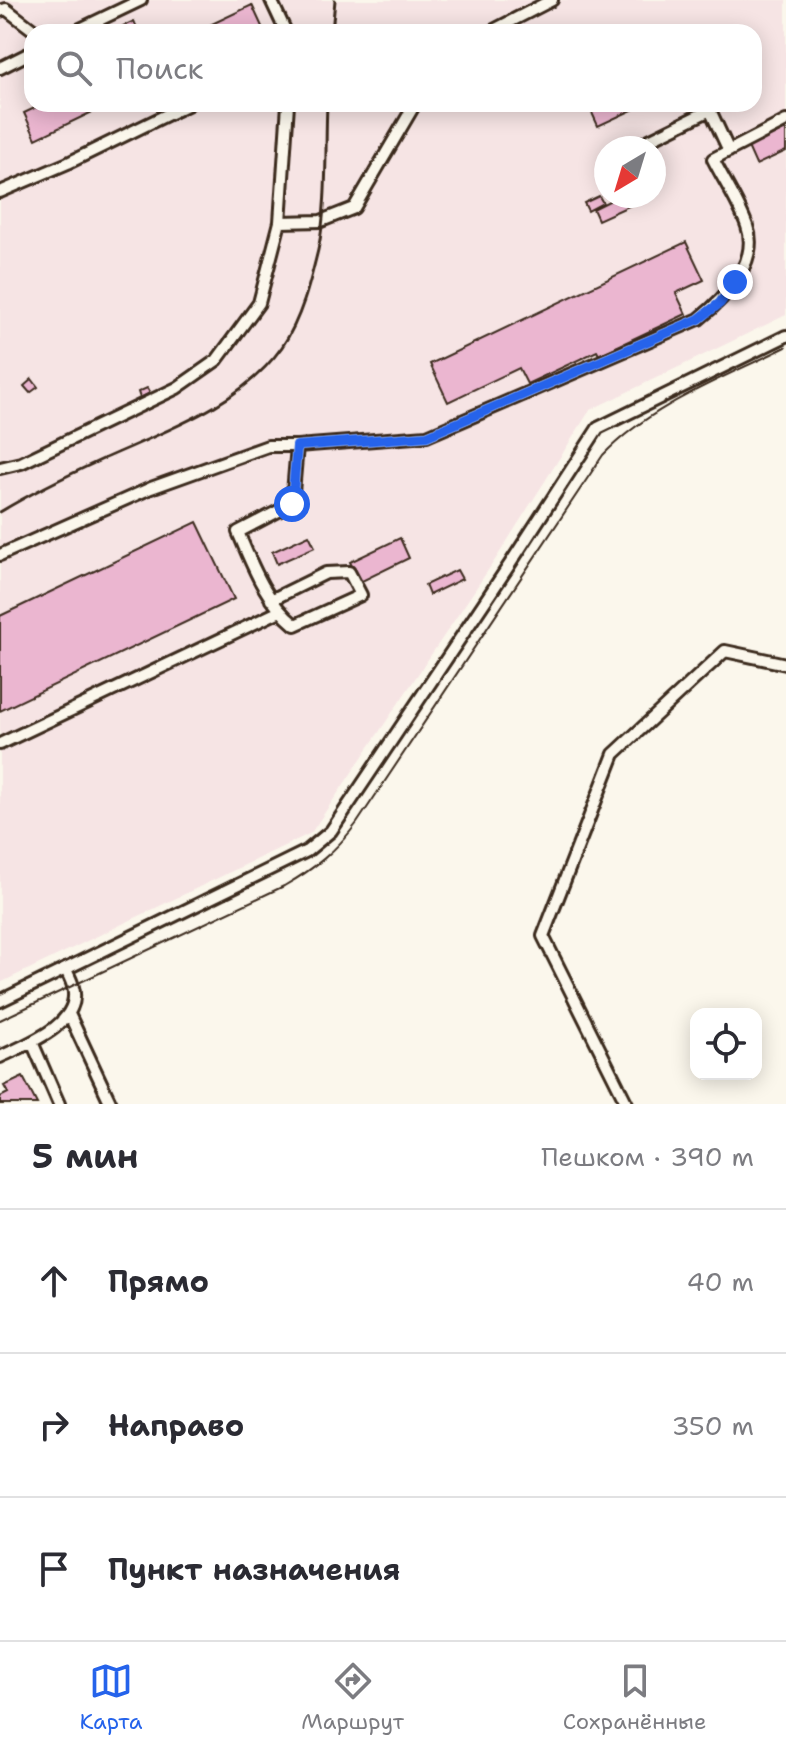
<!DOCTYPE html>
<html lang="ru">
<head>
<meta charset="utf-8">
<style>
  :root { --surface:#fff; --page:#f7f7f7; --text:#2b2b33; --muted:#7c7c81; --line:#e1e1e2; --accent:#2563eb }
  body { margin:0; font-family:"Shantell Sans",sans-serif; background:var(--page); color:var(--text) }
  .controls { position:absolute; right:24px; bottom:24px; display:grid; overflow:hidden; border-radius:16px; box-shadow:0 4px 20px #0003 }
  .controls button { width:72px; height:72px; display:grid; place-items:center; padding:0; border:0; border-bottom:2px solid var(--line); background:var(--surface); color:var(--text); font:40px sans-serif }
  .compass { position:absolute; left:594px; top:136px; width:72px; height:72px; border-radius:50%; background:var(--surface); box-shadow:0 4px 20px #0003; rotate:218deg }
  .stop { position:absolute; width:24px; height:24px; margin:-18px; border:6px solid #2563eb; border-radius:50%; background:#fff }
  .stop.end { background:#2563eb; border-color:#fff; box-shadow:0 2px 8px #0008 }
  .list { margin:0; padding:0; list-style:none }
  h2 { display:flex; justify-content:space-between; align-items:center; height:104px; margin:0; padding:0 32px; font-size:34px }
  h2 small { font-size:26px; font-weight:400; color:var(--muted) }
  .list li { display:grid; grid-template-columns:52px 1fr auto; gap:24px; align-items:center; box-sizing:border-box; height:144px; padding:0 32px; border-top:2px solid var(--line) }
  .list b { display:block; font-size:30px; white-space:nowrap }
  .list em { font-size:26px; font-style:normal; color:var(--muted) }
  .icon { flex:none; width:44px; height:44px; fill:none; stroke:currentColor; stroke-width:2; stroke-linecap:round; stroke-linejoin:round }
  .map { position:relative; flex:none; width:786px; height:1104px; overflow:hidden }
  .search { position:absolute; background:var(--surface); box-shadow:0 4px 20px #0003; left:24px; right:24px; top:24px; height:88px; display:flex; align-items:center; gap:20px; box-sizing:border-box; padding:0 28px; border-radius:24px; color:var(--muted); font-size:30px }
  .sheet { height:536px; background:var(--surface) }
  nav { display:flex; justify-content:space-around; align-items:center; box-sizing:border-box; height:112px; border-top:2px solid var(--line); background:var(--surface); font-size:22px; color:var(--muted) }
  nav a { display:grid; justify-items:center; gap:4px }
  nav .on { color:var(--accent) }
  .map>svg:first-child { display:block }
  .built { fill:#f6e4e4; fill-rule:evenodd }
  .building { fill:#ebb6d0; stroke:#3b2a1e; stroke-width:2 }
  .lines { fill:none; stroke-linecap:round; stroke-linejoin:round }
  .minor-casing { stroke:#3b2a1e; stroke-width:16 }
  .minor { stroke:#fbf7ec; stroke-width:10 }
  .tram { stroke:#3b2a1e; stroke-width:2 }
  .rail { stroke:#3b2a1e; stroke-width:3 }
  .route { stroke:#2563eb; stroke-width:10 }
</style>
</head>
<body>
<div class="map">
<svg width="786" height="1104" viewBox="0 0 786 1104">
  <rect width="100%" height="100%" fill="#fbf7ec"/>
  <filter id="ink" filterUnits="userSpaceOnUse"><feTurbulence type="fractalNoise" baseFrequency=".0125" numOctaves="2"/><feDisplacementMap in="SourceGraphic" scale="16" xChannelSelector="R" yChannelSelector="G"/><feConvolveMatrix kernelMatrix="1 2 1 2 8 2 1 2 1" color-interpolation-filters="sRGB"/></filter>
  <g filter="url(#ink)">
    <path class="built" d="M0 0H786V315L590 410 497 557 311 833 0 983ZM32 32H754V104H32ZM606 148H654V196H606Z"/>
    <path class="building" d="M252 5 264 31 195 32Z
      M134 21 137 28 126 32 123 26Z
      M43 104H109L36 139 24 113Z
      M588 104H645L598 126Z
      M786 129V151L756 165 748 147Z
      M599 196 603 203 588 211 584 203Z
      M619 196H640L642 200 598 220 593 209Z
      M686 242 704 280 676 293 686 314 599 355 597 351 527 384 519 368 448 402 430 364Z
      M32 379 38 387 30 393 24 386Z
      M147 388 150 393 140 398 138 392Z
      M197 522 234 599 0 711V616Z
      M309 535 315 547 277 564 272 552Z
      M400 538 409 558 360 582 350 562Z
      M457 570 462 579 429 595 425 585Z
      M23 1077 37 1104H0V1097L8 1093 4 1086Z"/>
    <g class="lines">
      <defs>
        <path id="minor" d="M271 0 286 32
          M0 11 6 9 36 32
          M74 32 141 0
          M490 32 552 0
          M0 68 32 52
          M633 148 710 110 729 151
          M0 192 68 163 189 104
          M280 222 321 221 354 208 415 104
          M0 468 21 463 177 388 217 360 259 303 280 222 288 104
          M0 555 151 488 268 446H297L427 436 699 319C725 298 760 262 747 226 739 203 724 181 713 159L786 121
          M271 600 326 573 349 572 361 595 295 625C266 602 252 565 238 532L292 504 297 446
          M0 744 278 612
          M0 1001 307 851 331 831 510 564 598 428 786 336
          M69 1014 111 1104
          M32 1042 59 1104
          M0 1057C25 1045 83 1024 73 987 72 981 68 975 66 969
          M627 1104 543 936 614 754 725 651 786 664"/>
      </defs>
      <use href="#minor" class="minor-casing"/>
      <use href="#minor" class="minor"/>
      <path class="tram" d="M0 1020 284 886C314 869 336 851 357 823L603 455C652 404 724 378 786 347"/>
      <path class="rail" d="M332 32 335 0
        M0 512C33 492 68 475 103 459 165 431 241 405 282 347 301 319 310 283 318 250 328 205 325 150 327 104"/>
    </g>
  </g>
  <g class="lines" filter="url(#ink)">
    <path class="route" d="M292 504 297 446 427 436 699 319 720 303 735 282"/>
  </g>
</svg>
<div class="controls">
<button><svg class="icon" aria-label="locate" viewBox="0 0 24 24"><circle cx="12" cy="12" r="6"/><path d="M12 2v4M12 18v4M2 12h4M18 12h4"/></svg></button>
</div>
<svg class="compass" viewBox="-18 -18 36 36"><path d="M0-13l5 13h-10z" fill="#e53935"/><path d="M0 13l5-13h-10z" fill="#7c7c81"/></svg>
<div class="stop" style="left:292px;top:504px"></div>
<div class="stop end" style="left:735px;top:282px"></div>
<div class="search"><svg class="icon" aria-label="search" viewBox="0 0 24 24"><circle cx="10" cy="10" r="6"/><path d="M15 15l6 6"/></svg>Поиск</div>
</div>
<section class="sheet">
<h2>5 мин<small>Пешком · 390 m</small></h2>
<ul class="list">
<li><svg class="icon" aria-label="ahead" viewBox="0 0 24 24"><path d="M12 20V5M6 11l6-6 6 6"/></svg><div><b>Прямо</b></div><em>40 m</em></li>
<li><svg class="icon" aria-label="right" viewBox="0 0 24 24"><path d="M7 20v-9h11M14 6l5 5-5 5"/></svg><div><b>Направо</b></div><em>350 m</em></li>
<li><svg class="icon" aria-label="arrive" viewBox="0 0 24 24"><path d="M6 21V4h12l-3 4 3 4H6"/></svg><div><b>Пункт назначения</b></div></li>
</ul>
</section>
<nav>
<a class="on"><svg class="icon" aria-label="map" viewBox="0 0 24 24"><path d="M3 6l6-2 6 2 6-2v14l-6 2-6-2-6 2zM9 4v14M15 6v14"/></svg>Карта</a>
<a><svg class="icon" aria-label="directions" viewBox="0 0 24 24"><path d="M12 3l9 9-9 9-9-9zM9 14v-3h6M13 9l2 2-2 2"/></svg>Маршрут</a>
<a><svg class="icon" aria-label="saved" viewBox="0 0 24 24"><path d="M7 4h10v16l-5-4-5 4z"/></svg>Сохранённые</a>
</nav>
</body>
</html>
